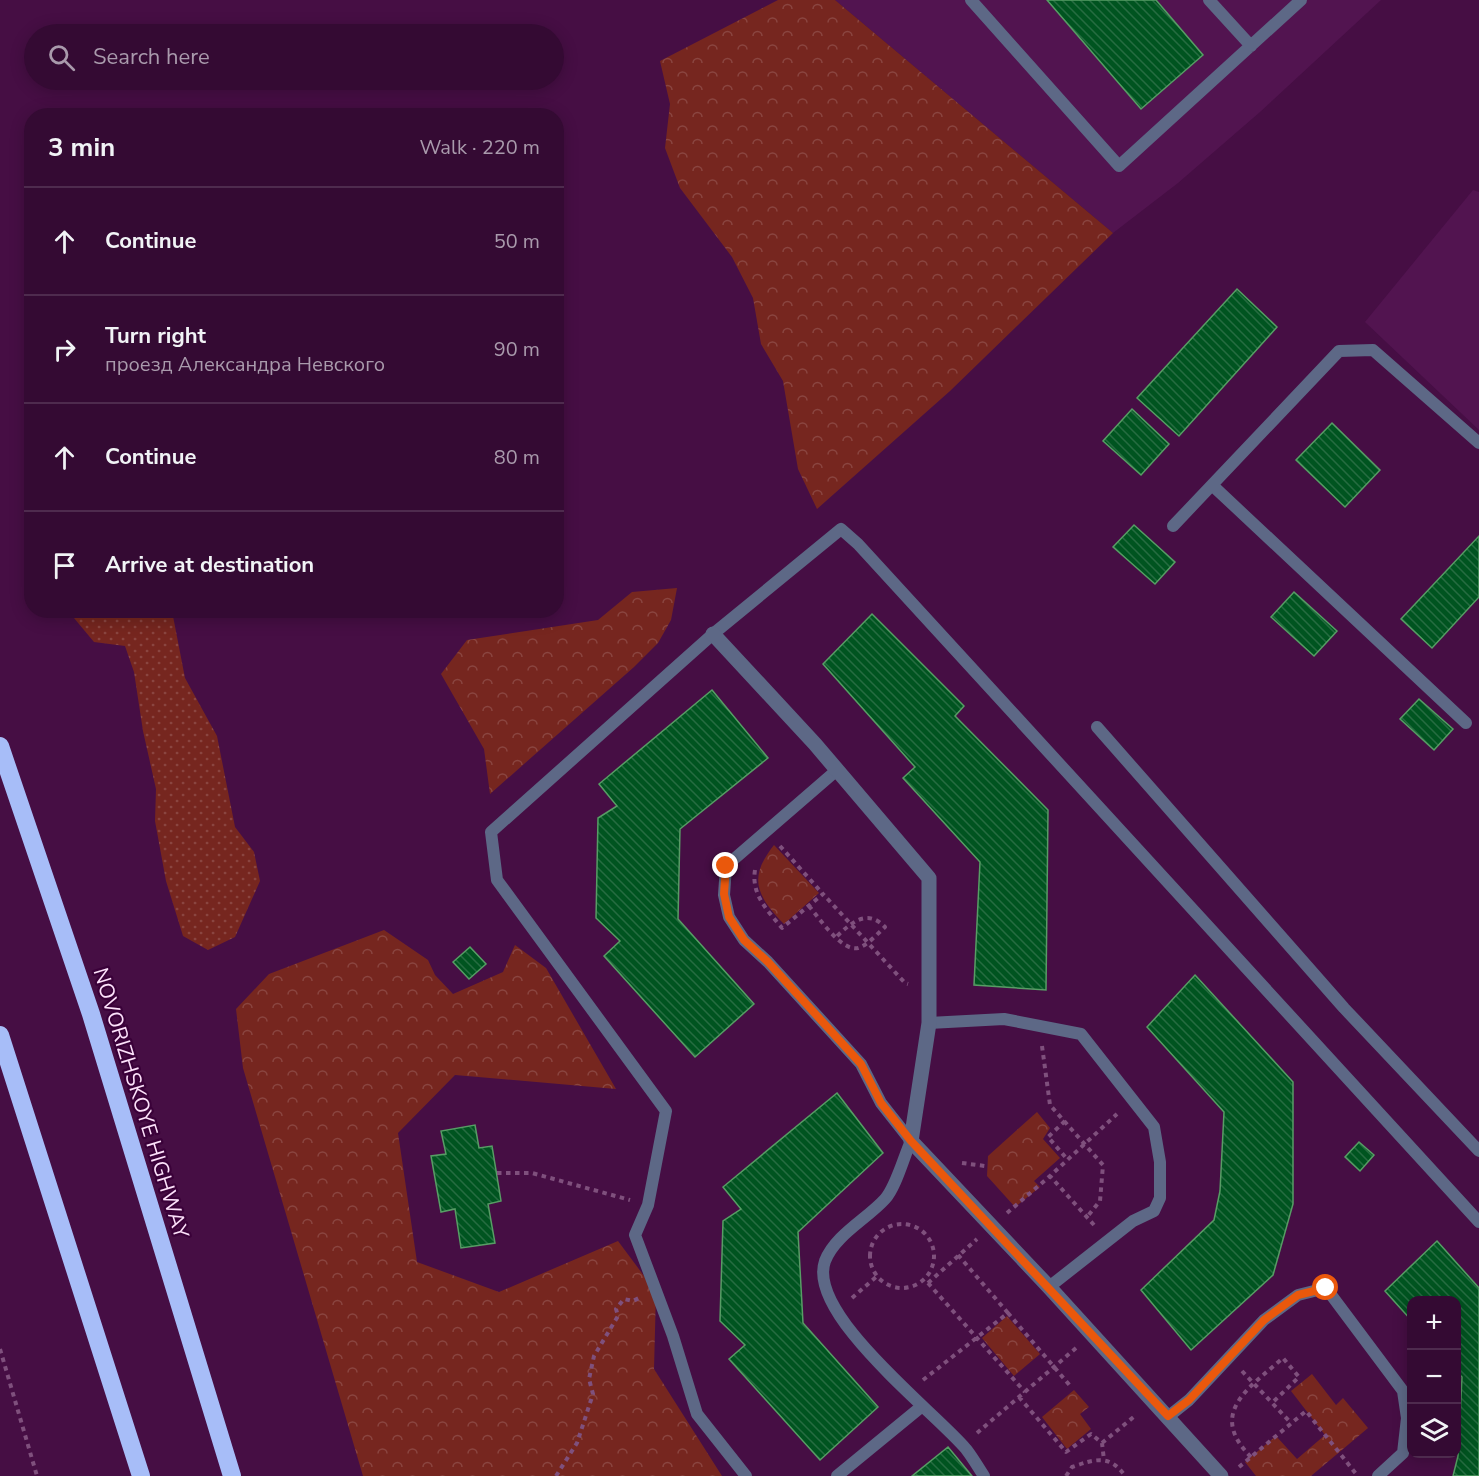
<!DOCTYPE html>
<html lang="en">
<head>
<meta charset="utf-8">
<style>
  :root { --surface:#340a33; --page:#3f183f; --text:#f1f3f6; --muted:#a99aac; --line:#4e2b4e }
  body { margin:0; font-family:"Nunito Sans",sans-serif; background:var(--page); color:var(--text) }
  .controls { position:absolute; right:18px; bottom:18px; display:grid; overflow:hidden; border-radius:12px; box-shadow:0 3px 15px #0003 }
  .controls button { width:54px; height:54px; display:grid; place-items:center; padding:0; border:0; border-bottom:2px solid var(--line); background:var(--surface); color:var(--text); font:30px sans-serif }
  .stop { position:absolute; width:18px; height:18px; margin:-14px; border:4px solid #ea580c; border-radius:50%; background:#fff }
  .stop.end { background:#ea580c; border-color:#fff; box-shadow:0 2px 6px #0008 }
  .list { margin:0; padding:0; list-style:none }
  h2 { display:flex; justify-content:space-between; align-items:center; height:78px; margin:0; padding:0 24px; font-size:26px }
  h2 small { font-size:20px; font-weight:400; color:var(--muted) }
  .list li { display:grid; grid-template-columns:39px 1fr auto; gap:18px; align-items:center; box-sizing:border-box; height:108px; padding:0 24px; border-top:2px solid var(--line) }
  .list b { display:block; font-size:22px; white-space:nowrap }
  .list p { margin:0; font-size:20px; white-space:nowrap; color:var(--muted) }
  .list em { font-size:20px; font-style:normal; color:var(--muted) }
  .icon { flex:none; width:33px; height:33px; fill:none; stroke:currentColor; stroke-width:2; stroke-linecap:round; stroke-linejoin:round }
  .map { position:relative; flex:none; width:1479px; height:1476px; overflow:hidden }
  .search { position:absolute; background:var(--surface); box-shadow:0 3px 15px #0003; left:24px; top:24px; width:540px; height:66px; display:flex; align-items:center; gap:15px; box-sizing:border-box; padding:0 21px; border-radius:33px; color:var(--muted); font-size:22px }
  .panel { position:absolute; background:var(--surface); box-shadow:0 3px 15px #0003; left:24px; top:108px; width:540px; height:510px; border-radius:24px }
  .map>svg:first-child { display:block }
  .built { fill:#521450 }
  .grass { fill:url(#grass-dots) }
  .forest { fill:url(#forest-crowns) }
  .building { fill:url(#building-back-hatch); stroke:#579d65; stroke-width:1.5 }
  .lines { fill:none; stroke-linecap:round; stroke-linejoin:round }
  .path { stroke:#7f507d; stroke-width:4; stroke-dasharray:4.5 4.5; stroke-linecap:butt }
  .service { stroke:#5d6886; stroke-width:12 }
  .minor { stroke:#5d6886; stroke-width:15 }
  .motorway { stroke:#a7bdf8; stroke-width:18 }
  .route { stroke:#ea580c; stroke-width:8 }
  .labels { text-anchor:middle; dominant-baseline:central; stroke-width:4.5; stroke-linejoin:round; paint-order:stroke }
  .street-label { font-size:21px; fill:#fde2fb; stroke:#3a0139 }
</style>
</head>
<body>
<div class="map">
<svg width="1479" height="1476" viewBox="0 0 1479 1476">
  <defs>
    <pattern id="grass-dots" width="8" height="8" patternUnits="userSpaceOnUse" patternTransform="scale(1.5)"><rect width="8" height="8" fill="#76261f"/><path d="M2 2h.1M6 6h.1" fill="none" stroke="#8a4540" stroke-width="1.8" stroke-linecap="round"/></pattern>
    <pattern id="forest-crowns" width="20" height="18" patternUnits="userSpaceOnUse" patternTransform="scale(1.5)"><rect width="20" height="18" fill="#76261f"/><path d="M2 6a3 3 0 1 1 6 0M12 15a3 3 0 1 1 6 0" fill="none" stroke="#8a4540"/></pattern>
    <pattern id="building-back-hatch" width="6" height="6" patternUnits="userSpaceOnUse" patternTransform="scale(1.5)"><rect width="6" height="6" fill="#005420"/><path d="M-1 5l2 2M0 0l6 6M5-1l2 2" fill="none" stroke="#266c41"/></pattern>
  </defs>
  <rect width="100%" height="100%" fill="#460e44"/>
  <path class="built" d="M835 0H1381L1260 112 1178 183 1113 233Z
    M1473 190 1479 192V430L1365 322Z"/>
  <path class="grass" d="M73 611H172L185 678 217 736 235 827 254 852 260 881 235 937 208 950 183 936 166 881 155 821 156 789 143 731 134 672 125 646 94 642 74 618Z"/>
  <path class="forest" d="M778 0H835L1113 233 950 391 817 509 798 469 783 381 761 344 753 298 732 257 680 188 665 148 670 104 660 61Z
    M677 588 671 620 658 643 634 667 490 794 484 749 441 674 467 640 598 620 632 592Z
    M774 845 819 893 784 924C756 895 748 878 774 845Z
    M384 930 428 960 435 975 453 994 503 972 515 945 546 968 616 1089 455 1075 398 1133 417 1262 499 1292 618 1241 656 1292 654 1369 722 1476H363L243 1068 236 1009 269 974Z
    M1037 1112 1050 1128 1043 1139 1060 1158 1034 1181 1040 1187 1015 1207 987 1176 988 1156Z
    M1007 1316 1040 1354 1014 1376 982 1338Z
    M1312 1374 1336 1405 1343 1398 1368 1428 1311 1476H1256L1245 1462 1276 1436 1297 1459 1325 1435 1291 1391Z
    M1074 1390 1089 1407 1080 1414 1091 1429 1067 1449 1042 1417Z"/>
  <path class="building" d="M1047 0H1156L1203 55 1141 109Z
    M1237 289 1277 327 1179 436 1137 398Z
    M1132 409 1169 444 1141 475 1103 441Z
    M1332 423 1380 470 1345 507 1296 460Z
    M1134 525 1175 562 1155 584 1113 547Z
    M1479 536V597L1432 648 1401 619Z
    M1294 592 1337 631 1314 656 1271 617Z
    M872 614 964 706 955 716 1048 810 1046 990 974 985 980 862 903 778 915 767 823 664Z
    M712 690 768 758 680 829 678 919 754 1004 695 1057 604 956 620 941 596 918 598 818 617 806 599 784Z
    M1419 699 1453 729 1434 750 1400 719Z
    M470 947 486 964 469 979 453 962Z
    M1195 975 1293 1082V1204L1273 1275 1191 1350 1141 1290 1214 1220 1220 1191 1224 1112 1147 1027Z
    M837 1093 883 1153 798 1232 803 1323 878 1407 820 1460 729 1359 745 1345 720 1321 723 1221 741 1209 723 1187Z
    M475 1125 479 1148 492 1146 501 1201 488 1204 495 1243 461 1248 455 1209 441 1212 431 1156 446 1154 441 1131Z
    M1359 1142 1374 1155 1360 1171 1345 1157Z
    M1437 1241 1479 1288V1476H1453L1458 1456 1462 1377 1456 1371V1300H1412V1321L1385 1291Z
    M948 1447 972 1476H912Z"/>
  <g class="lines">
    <path class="path" d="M780 846 823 894
      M755 870C751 894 767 910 782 928L823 894 905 983 908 984
      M809 906C819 918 842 952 858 948 868 945 877 934 885 927 867 908 851 923 836 937
      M1042 1046 1050 1105 1103 1165 1100 1201 1087 1217
      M1065 1121 1048 1137 1067 1159
      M962 1163 985 1166
      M497 1173H532L630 1200
      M1007 1213 1050 1176
      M870 1256a32 32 0 1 1 64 0a32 32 0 1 1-64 0Z
      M1094 1225 1050 1176 1117 1114
      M958 1255 1008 1313
      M928 1283 977 1239
      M928 1283 1025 1392
      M852 1298 876 1277
      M0 1349 37 1476
      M1242 1371 1291 1423
      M923 1380 1008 1313 1072 1388
      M1019 1397 1066 1452 1091 1434 1102 1443 1104 1460
      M977 1433 1076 1348
      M1102 1443 1136 1415
      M1251 1457C1207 1413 1249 1388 1283 1358L1299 1377 1272 1403
      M1239 1467 1306 1411 1357 1475
      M556 1476 577 1443 593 1394 589 1379 594 1356 618 1316 616 1309 624 1299 633 1301 639 1298
      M1066 1476 1072 1467C1095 1459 1110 1454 1125 1476"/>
    <path class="service" d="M971 0 1119 166 1301 0
      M1209 0 1251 46
      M1212 485 1466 723
      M1173 526 1339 351 1373 350 1479 443
      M1097 727 1344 1008 1479 1151
      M837 770 726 866 724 895 729 917 744 940 768 962 861 1064 881 1103 911 1141C904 1156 896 1187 885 1199 867 1219 835 1235 825 1261 806 1314 935 1412 966 1449 973 1458 978 1467 984 1476
      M929 1023 1004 1019 1081 1034 1154 1127 1160 1162V1198L1154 1211 1133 1221 1049 1287
      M1169 1416 1189 1400 1264 1320 1298 1295 1326 1288 1403 1391 1407 1418 1403 1453 1378 1476
      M746 1476 697 1414 673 1336 635 1235 648 1205 666 1111 497 880 491 832 713 634 841 529 858 544 1479 1222
      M837 1476 921 1407"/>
    <path class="minor" d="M713 634 815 744 929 878V1023L911 1141 1049 1287 1221 1476"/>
    <path class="motorway" d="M0 746 91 1014 232 1476
      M0 1035 141 1476"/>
  </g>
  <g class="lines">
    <path class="route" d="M726 866 724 894 729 917 744 940 768 962 861 1064 881 1103 911 1141 1168 1416 1189 1400 1264 1320 1298 1295 1326 1288"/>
  </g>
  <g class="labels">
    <g class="street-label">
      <text transform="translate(141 1103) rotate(73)">NOVORIZHSKOYE HIGHWAY</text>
    </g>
  </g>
</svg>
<div class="controls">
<button>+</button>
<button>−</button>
<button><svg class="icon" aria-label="layers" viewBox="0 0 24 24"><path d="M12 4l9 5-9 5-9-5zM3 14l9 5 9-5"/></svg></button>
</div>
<div class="stop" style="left:1326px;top:1288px"></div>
<div class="stop end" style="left:726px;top:866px"></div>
<div class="search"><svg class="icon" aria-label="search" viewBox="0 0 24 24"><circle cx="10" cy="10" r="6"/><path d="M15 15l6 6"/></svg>Search here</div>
<section class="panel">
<h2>3 min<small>Walk · 220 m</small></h2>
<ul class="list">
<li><svg class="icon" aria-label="ahead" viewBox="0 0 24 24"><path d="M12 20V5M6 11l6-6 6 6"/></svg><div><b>Continue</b></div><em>50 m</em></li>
<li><svg class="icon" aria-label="right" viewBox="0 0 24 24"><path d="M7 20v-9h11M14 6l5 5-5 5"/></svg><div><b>Turn right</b><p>проезд Александра Невского</p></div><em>90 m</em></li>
<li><svg class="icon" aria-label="ahead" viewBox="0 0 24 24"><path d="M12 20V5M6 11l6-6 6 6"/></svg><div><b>Continue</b></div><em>80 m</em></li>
<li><svg class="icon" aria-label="arrive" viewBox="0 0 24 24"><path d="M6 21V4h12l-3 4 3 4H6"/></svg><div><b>Arrive at destination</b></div></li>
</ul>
</section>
</div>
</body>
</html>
